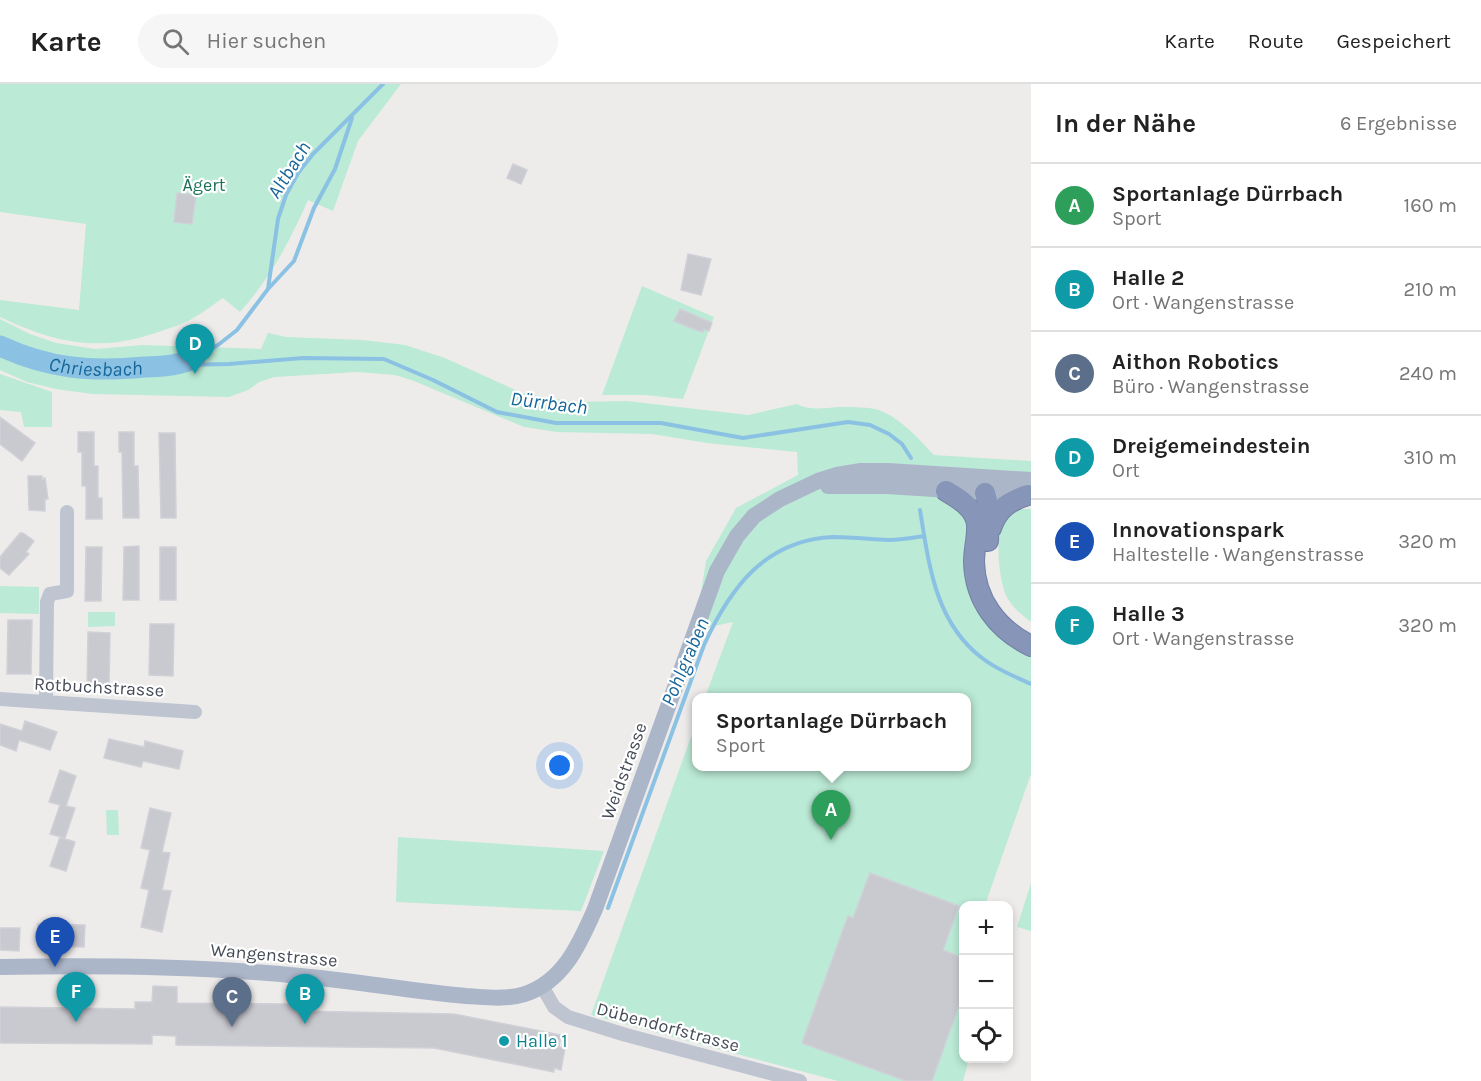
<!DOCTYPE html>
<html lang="de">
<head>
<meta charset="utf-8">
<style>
  :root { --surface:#fff; --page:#f6f6f6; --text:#222; --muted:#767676; --line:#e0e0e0; --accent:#0f766e }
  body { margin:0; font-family:Karla,sans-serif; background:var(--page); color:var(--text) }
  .controls { position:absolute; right:18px; bottom:18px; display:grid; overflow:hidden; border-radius:12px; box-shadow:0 3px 9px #0003 }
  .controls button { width:54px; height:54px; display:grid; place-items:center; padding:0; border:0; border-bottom:2px solid var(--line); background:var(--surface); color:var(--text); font:30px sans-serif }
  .you { position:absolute; left:560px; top:682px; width:21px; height:21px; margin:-15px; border:4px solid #fff; border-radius:50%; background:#1a73e8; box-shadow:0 0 0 9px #1a73e833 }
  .badge { display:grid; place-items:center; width:39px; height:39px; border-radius:50%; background:var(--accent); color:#fff; font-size:20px; font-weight:700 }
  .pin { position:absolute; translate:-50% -50px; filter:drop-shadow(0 2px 3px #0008) }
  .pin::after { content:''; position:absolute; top:32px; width:21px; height:18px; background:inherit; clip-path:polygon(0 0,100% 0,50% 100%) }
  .popup { position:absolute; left:692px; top:609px; width:279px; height:78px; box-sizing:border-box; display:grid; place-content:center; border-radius:12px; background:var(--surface); filter:drop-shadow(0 2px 4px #0005); font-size:20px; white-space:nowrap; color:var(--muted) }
  .popup b { font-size:22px; color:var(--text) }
  .popup::after { content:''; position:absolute; left:50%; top:100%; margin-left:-12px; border:12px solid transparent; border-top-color:var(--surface) }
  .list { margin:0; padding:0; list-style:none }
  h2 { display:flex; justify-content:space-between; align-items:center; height:78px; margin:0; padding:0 24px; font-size:26px }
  h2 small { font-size:20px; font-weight:400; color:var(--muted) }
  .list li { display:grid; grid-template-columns:39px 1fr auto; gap:18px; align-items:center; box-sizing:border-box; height:84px; padding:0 24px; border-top:2px solid var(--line) }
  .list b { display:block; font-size:22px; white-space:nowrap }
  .list p { margin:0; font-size:20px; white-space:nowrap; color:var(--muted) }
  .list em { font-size:20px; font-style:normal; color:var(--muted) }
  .icon { flex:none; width:33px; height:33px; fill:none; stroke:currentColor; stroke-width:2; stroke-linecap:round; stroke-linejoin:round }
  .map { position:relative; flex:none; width:1031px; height:997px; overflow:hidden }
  header { display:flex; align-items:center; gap:36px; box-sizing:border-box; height:84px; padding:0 30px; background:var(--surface); border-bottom:2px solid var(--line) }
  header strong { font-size:28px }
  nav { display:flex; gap:33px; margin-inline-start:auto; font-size:21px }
  .search { width:420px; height:54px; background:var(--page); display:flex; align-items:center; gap:15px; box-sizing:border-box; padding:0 21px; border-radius:33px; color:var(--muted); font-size:22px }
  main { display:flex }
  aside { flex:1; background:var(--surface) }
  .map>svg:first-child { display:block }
  .green { fill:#bbead6 }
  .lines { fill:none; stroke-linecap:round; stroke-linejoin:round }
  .stream { stroke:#8bc2e4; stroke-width:4 }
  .river { stroke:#8bc2e4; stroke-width:21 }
  .building { fill:#c9c9d0; stroke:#d0d0d7; stroke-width:1.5 }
  .highway-casing { stroke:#7180a3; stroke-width:22 }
  .minor { stroke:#bfc5d0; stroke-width:14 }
  .major { stroke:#acb6c9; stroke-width:16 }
  .highway { stroke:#8695b8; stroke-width:20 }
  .culture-dot { fill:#0f9aa8; stroke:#fff; stroke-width:2 }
  .labels { text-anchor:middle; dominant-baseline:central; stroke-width:4.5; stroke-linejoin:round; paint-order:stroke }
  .park-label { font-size:18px; fill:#1c7257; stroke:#fff }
  .street-label { font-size:18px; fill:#454b57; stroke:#fff }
  .culture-label { font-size:18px; fill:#0d838f; stroke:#fff; text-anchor:start }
  .water-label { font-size:20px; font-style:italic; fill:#15669a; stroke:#fff }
</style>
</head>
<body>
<header>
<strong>Karte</strong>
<div class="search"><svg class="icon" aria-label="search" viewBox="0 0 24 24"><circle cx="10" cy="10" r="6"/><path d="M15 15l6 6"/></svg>Hier suchen</div>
<nav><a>Karte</a><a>Route</a><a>Gespeichert</a></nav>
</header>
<main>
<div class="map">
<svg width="1031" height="997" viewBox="0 0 1031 997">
  <rect width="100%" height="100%" fill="#eeeceb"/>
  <path class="green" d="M0 0H401L358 57 333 127 308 116C289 159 271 193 240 228L223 214C211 222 200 231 188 237 180 241 170 244 161 247 101 269 57 260 0 233V216L79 226 86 140 0 128Z
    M642 202 714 233 683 315 645 311H602Z
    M0 235 30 250 56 259 95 265 143 261 261 265 268 249 286 253 363 256 405 261 445 274 522 309 574 318 627 317 748 331 797 320C809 327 824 324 838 323 849 323 864 323 875 325 898 331 918 354 934 371L1031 377V410L985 409 965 420 978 503 1031 562V690L985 821 964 822V974L969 975 963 997H838L591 931 696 639V682H966V614L705 613 733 538 695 546 706 477 736 424 798 391 797 368 707 359 652 350 557 348 524 343 414 297 395 291 357 288 275 293 259 298 248 306 229 313 92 310 56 305 27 298 0 286Z
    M0 290 52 308V343H24L21 328 0 326Z
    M1018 425H1031V538C1022 531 1014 525 1008 515 999 500 994 453 1004 437 1007 433 1014 429 1018 425Z
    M0 502 39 503V530L0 529Z
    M88 528H115V542L88 543Z
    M106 726H118L119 751H107Z
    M398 753 604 767 581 827 396 818Z
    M1031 799V847L1017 843Z"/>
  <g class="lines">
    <path class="stream" d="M268 205 294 177 314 124 335 85 352 34
      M195 274 218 261 237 246 268 205 278 135 286 111 298 89 313 70 383 0
      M180 281 229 280 303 274 384 275 433 296 497 328 556 339H661L743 354 848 338 870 341 889 350 902 360 911 374
      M920 426C929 481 935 538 982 574 997 586 1014 592 1031 600
      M608 824 704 561C730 504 765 456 833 453 851 453 869 455 888 456 900 456 912 454 924 452"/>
    <path class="river" id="s1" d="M0 262C50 285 91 288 145 283 163 282 178 282 195 274"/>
  </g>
  <path class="building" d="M513 80 527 86 521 100 507 94Z
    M177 109 196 111 192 140 174 138Z
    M688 170 711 175 701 211 681 206Z
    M680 225 712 239 709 247 704 245 703 248 696 246 674 237Z
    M0 333 35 359 22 377 0 360Z
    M78 348H94V382H98V414H102V435H86V402H82V368H78Z
    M119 348H134V382H138L139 434H123L122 368H119Z
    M159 349H175L176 434H161Z
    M28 392H42V395L45 394 48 415H45V427L29 426Z
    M20 449H23L34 457 26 468 29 470 9 491 0 484V473Z
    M139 462V516H123L124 463Z
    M86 463H102L101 517H85Z
    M160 463H176V516H160Z
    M8 536H32L31 590H7Z
    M150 540H174L173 592 149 591Z
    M88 548 110 549 109 601H87Z
    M25 637 57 648 50 666 19 656 16 667 0 661V640L22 647Z
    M109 655 144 663 145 657 183 667 179 685 143 677 141 683 104 674Z
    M60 686 76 692 66 722 75 724 65 754 50 750 60 721 49 718Z
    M150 724 171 729 162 768 170 769 162 806 171 807 162 848 141 843 149 806 141 804 150 766 141 764Z
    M60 753 75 758 66 787 50 782Z
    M870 789 959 822 943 866 963 874V910L932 997H906L802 959 848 832 853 834Z
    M38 840 85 841 84 863 38 862Z
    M0 844H20L19 867 0 866Z
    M153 902 177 903V919L298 920V927L454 930 561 951 559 963 565 964 561 986 554 984V988L434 964 176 961V952L152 951V960L0 959V923L135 925V918H152Z"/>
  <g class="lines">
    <defs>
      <path id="highway" d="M946 407C958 414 975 424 977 440 978 452 974 465 974 478 975 516 997 545 1031 562
        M985 409 989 424 988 457
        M991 444C998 424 1009 417 1028 411"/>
    </defs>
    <use href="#highway" class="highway-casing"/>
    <path class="minor" d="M0 615 195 628
      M46 618 47 518 50 510 67 507V428
      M542 902 554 923 568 933 626 951 800 997"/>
    <path class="major" d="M828 402H887L1027 411
      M0 883C100 881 200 882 300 892 355 897 411 907 466 912 485 913 507 916 525 910 564 897 580 859 595 825L717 487 737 452 754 432 780 415 818 397 837 391 861 387H888L1031 396"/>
    <use href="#highway" class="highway"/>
  </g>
  <circle class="culture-dot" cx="504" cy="957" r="6"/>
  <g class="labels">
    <g class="park-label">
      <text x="204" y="101">Ägert</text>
    </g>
    <g class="street-label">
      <text transform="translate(99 603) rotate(3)">Rotbuchstrasse</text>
      <text transform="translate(624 687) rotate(-70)">Weidstrasse</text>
      <text transform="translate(274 871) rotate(5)">Wangenstrasse</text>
      <text transform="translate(668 943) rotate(15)">Dübendorfstrasse</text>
    </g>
    <g class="culture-label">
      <text x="516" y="957">Halle 1</text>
    </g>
    <g class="water-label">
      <text transform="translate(289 86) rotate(-58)">Altbach</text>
      <text stroke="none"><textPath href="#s1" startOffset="99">Chriesbach</textPath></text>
      <text transform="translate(549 319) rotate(7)">Dürrbach</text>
      <text transform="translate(685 578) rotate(-67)">Pohlgraben</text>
    </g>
  </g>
</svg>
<div class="controls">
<button>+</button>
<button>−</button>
<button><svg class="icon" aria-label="locate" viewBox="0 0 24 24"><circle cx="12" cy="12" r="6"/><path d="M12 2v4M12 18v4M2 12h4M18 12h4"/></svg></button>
</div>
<div class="you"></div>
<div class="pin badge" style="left:831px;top:756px;background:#2e9e5b">A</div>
<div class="popup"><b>Sportanlage Dürrbach</b>Sport</div>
<div class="pin badge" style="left:305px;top:940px;background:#0f9aa8">B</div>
<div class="pin badge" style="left:232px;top:943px;background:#5c6f8a">C</div>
<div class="pin badge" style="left:195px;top:290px;background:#0f9aa8">D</div>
<div class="pin badge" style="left:55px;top:883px;background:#1a4fb4">E</div>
<div class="pin badge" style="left:76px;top:938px;background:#0f9aa8">F</div>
</div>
<aside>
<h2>In der Nähe<small>6 Ergebnisse</small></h2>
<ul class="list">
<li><span class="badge" style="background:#2e9e5b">A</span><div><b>Sportanlage Dürrbach</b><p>Sport</p></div><em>160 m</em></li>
<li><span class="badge" style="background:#0f9aa8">B</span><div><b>Halle 2</b><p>Ort · Wangenstrasse</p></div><em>210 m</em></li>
<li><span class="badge" style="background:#5c6f8a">C</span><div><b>Aithon Robotics</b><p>Büro · Wangenstrasse</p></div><em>240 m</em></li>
<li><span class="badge" style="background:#0f9aa8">D</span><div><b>Dreigemeindestein</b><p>Ort</p></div><em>310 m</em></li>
<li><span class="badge" style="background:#1a4fb4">E</span><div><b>Innovationspark</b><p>Haltestelle · Wangenstrasse</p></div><em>320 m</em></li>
<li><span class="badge" style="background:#0f9aa8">F</span><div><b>Halle 3</b><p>Ort · Wangenstrasse</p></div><em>320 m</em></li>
</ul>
</aside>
</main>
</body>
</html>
